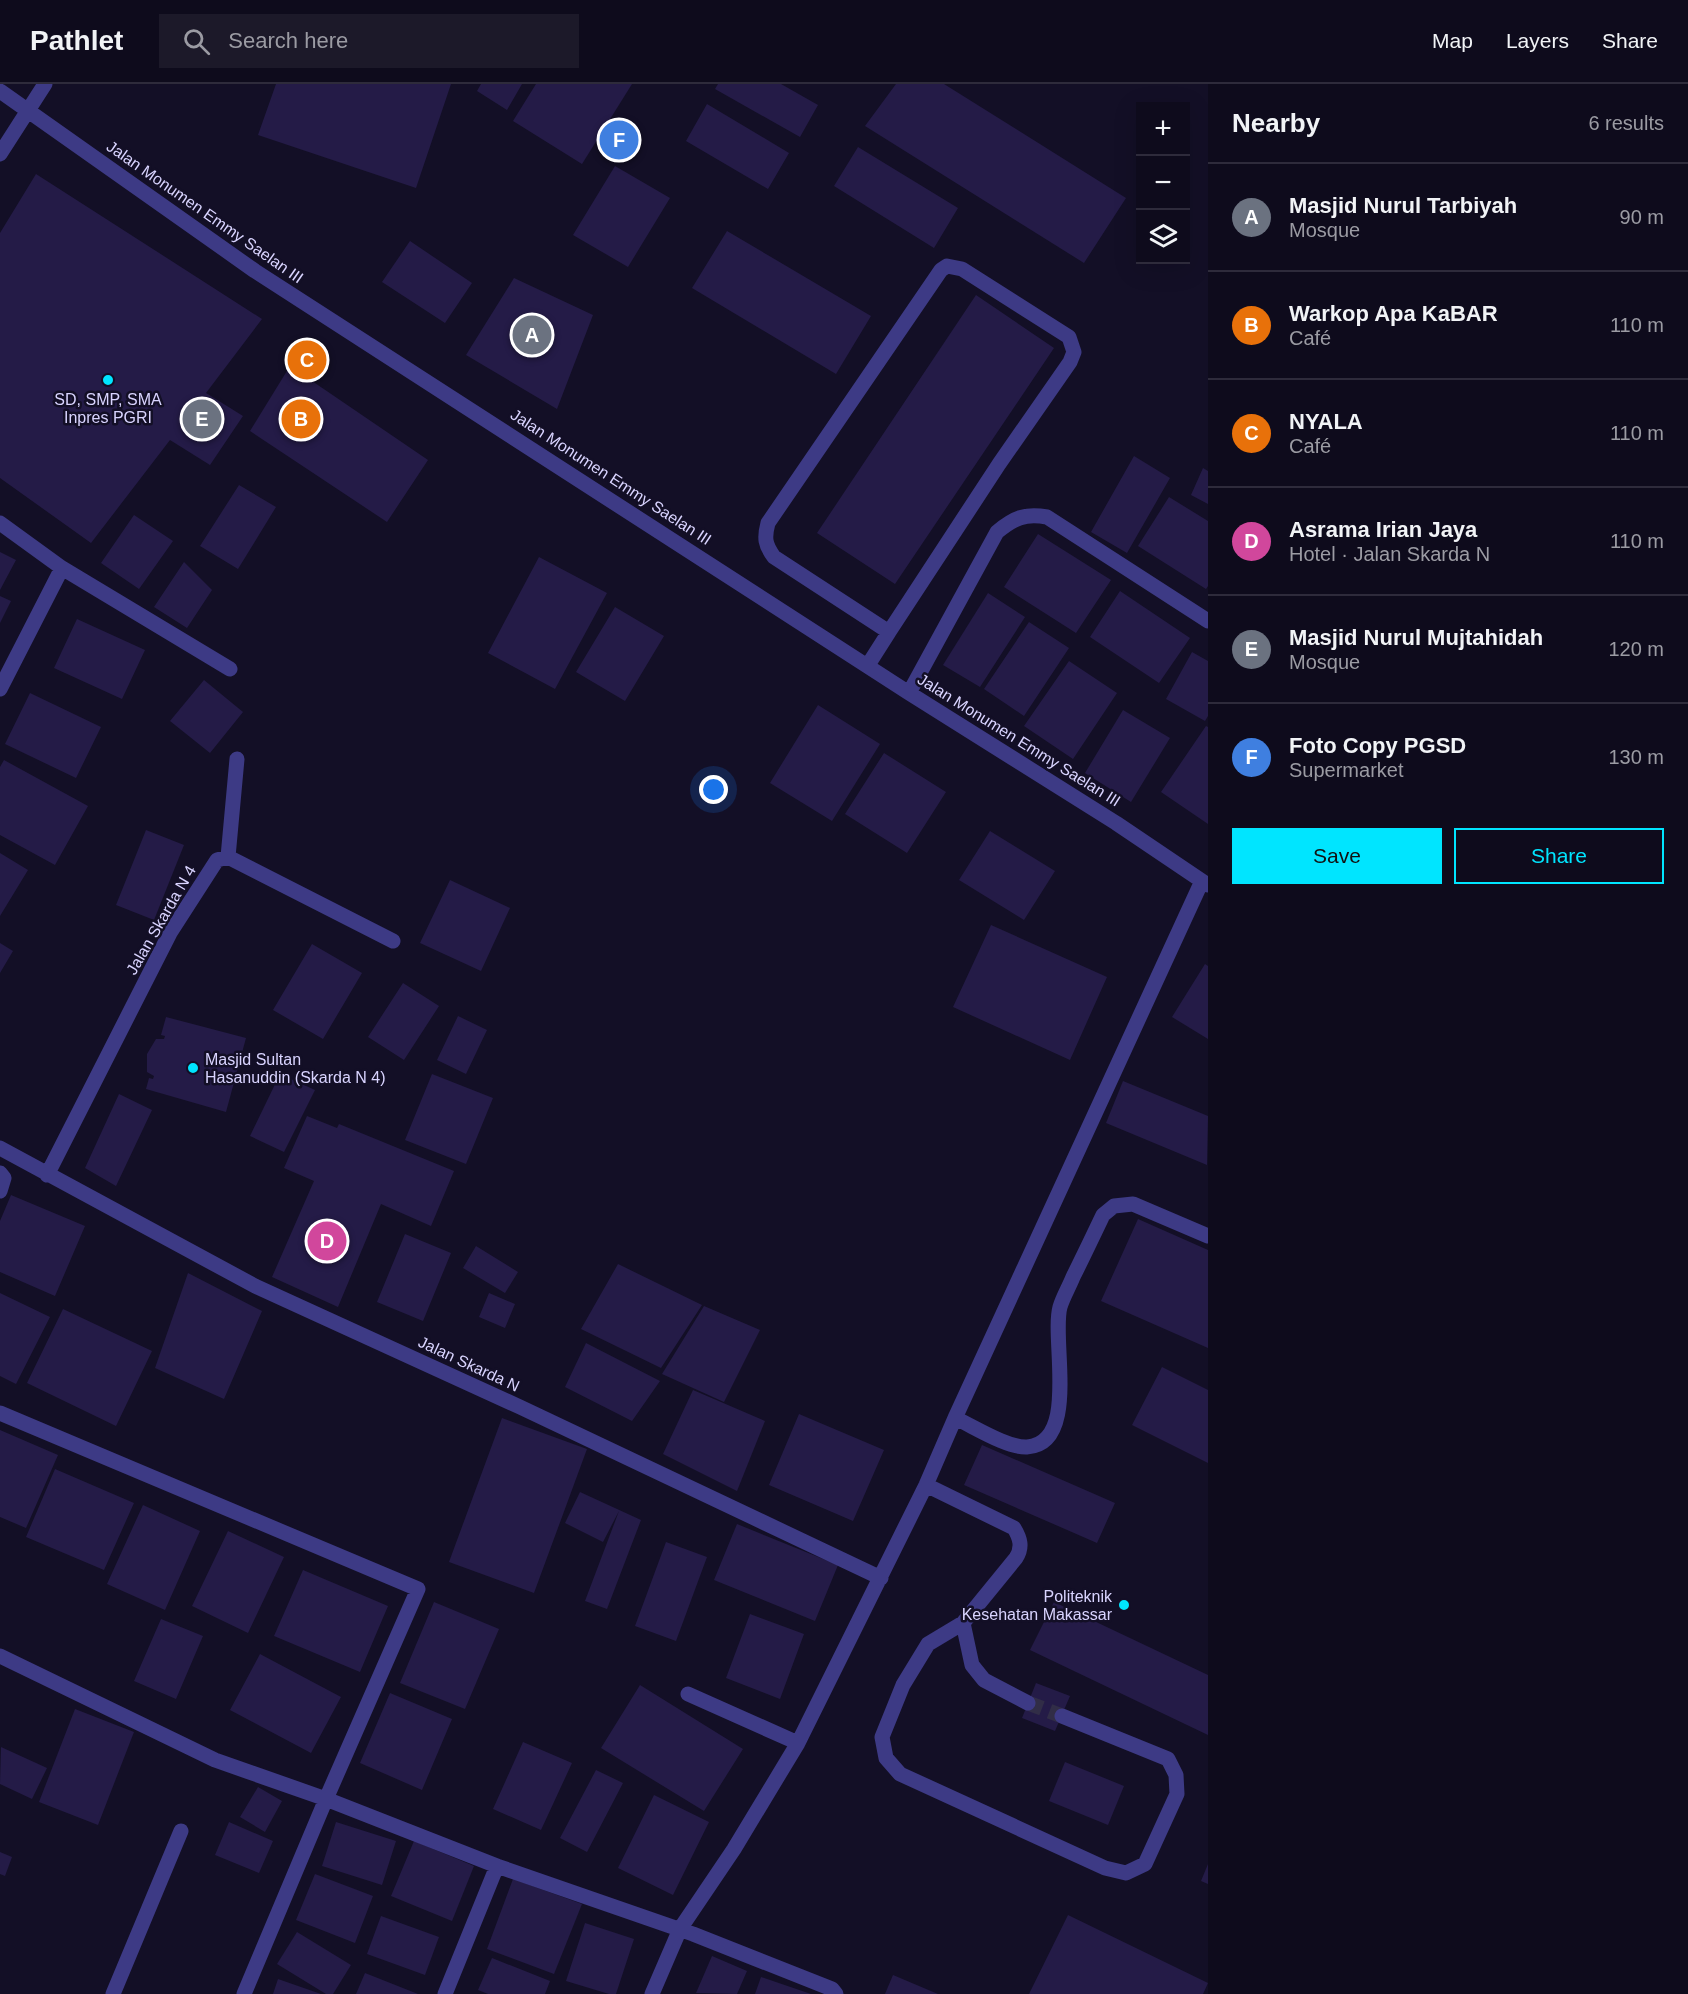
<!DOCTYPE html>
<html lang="en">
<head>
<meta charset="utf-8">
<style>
  :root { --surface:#0e0b1c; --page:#1c1929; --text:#f1f3f6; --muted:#9b9ba3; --line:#2e2b3b; --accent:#00e5ff }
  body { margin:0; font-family:Arial,sans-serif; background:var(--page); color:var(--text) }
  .controls { position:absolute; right:18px; top:18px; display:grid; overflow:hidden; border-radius:0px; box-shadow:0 6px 24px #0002 }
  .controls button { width:54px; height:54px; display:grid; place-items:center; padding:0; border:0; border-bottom:2px solid var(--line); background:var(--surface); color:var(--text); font:30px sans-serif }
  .you { position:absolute; left:714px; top:706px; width:21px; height:21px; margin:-15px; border:4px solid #fff; border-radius:50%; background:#1a73e8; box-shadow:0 0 0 9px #1a73e833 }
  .badge { display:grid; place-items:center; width:39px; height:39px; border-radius:50%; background:var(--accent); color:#fff; font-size:20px; font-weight:700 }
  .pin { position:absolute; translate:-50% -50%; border:3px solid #fff; box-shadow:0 2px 6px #0006 }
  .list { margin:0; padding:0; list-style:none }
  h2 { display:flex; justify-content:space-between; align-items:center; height:78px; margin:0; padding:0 24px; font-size:26px }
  h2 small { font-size:20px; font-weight:400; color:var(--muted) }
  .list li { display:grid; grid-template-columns:39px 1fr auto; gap:18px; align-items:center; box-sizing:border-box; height:108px; padding:0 24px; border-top:2px solid var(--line) }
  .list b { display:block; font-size:22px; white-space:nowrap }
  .list p { margin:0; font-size:20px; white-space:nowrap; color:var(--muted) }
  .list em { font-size:20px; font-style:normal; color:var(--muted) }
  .actions { display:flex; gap:12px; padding:18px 24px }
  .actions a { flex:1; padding:14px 0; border:2px solid var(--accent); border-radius:0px; text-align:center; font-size:21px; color:var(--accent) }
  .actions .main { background:var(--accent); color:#111 }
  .icon { flex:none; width:33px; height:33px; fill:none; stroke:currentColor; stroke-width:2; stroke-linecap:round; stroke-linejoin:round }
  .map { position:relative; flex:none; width:1208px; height:1910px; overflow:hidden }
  header { display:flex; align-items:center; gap:36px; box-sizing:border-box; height:84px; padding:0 30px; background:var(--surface); border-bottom:2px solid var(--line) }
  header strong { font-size:28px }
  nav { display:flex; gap:33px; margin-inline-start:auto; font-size:21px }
  .search { width:420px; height:54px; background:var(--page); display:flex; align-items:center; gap:15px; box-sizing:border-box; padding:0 21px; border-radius:0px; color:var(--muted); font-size:22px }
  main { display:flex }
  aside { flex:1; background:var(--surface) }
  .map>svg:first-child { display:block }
  .building { fill:#241b47 }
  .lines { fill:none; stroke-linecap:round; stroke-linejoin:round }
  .minor-tunnel { stroke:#312d47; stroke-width:15; stroke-dasharray:15 8; stroke-linecap:butt }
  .minor { stroke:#3d3a85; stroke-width:15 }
  .poi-dot { fill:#00e5ff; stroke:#130f26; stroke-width:2 }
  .labels { text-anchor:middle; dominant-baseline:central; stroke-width:5; stroke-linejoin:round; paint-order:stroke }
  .street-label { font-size:16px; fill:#d9d4ff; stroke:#130f26 }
  .poi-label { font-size:16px; fill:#d9d4ff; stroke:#130f26 }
</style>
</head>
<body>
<header>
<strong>Pathlet</strong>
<div class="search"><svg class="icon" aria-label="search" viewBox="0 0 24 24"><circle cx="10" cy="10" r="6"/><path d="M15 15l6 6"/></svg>Search here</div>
<nav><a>Map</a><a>Layers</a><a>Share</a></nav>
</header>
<main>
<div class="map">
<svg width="1208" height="1910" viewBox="0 0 1208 1910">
  <rect width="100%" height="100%" fill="#130f26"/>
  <path class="building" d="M276 0H451L416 104 258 51Z
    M481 0H522L507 26 477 7Z
    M536 0H632L582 80 513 37Z
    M718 0H781L818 21 800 53 715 5Z
    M896 0H944L1126 114 1084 179 865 42Z
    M707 20 789 69 768 105 686 57Z
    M858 63 958 124 934 164 834 102Z
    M615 82 670 114 628 183 573 151Z
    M36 90 262 235 206 309 243 332 210 381 170 356 91 459 0 394V149Z
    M727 147 871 232 836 290 692 204Z
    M410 157 472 199 445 239 382 198Z
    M514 194 593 231 557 325 466 271Z
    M976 211 1054 264 895 500 817 449Z
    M290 282 428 376 387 438 250 347Z
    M1134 372 1170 394 1127 469 1091 448Z
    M1203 384 1208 387V420L1191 411Z
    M239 401 276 423 238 485 200 462Z
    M1169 413 1208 437V502L1206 505 1138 462Z
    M134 431 173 457 139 505 101 479Z
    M1038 450 1111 496 1076 549 1004 503Z
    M0 468 16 476 0 506Z
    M539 473 607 509 555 605 488 569Z
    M184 478 212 506 187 544 154 523Z
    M1120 507 1190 554 1159 599 1090 553Z
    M988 509 1025 533 980 603 943 581Z
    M0 512 11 517 0 539Z
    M615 523 664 552 625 617 576 588Z
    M77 535 145 566 122 615 54 584Z
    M1029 538 1069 564 1024 632 984 605Z
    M1192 568 1208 577V632L1205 637 1166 615Z
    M1069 577 1117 609 1073 675 1024 642Z
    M204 596 243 628 210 669 170 637Z
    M30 609 101 643 76 694 5 660Z
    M818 621 880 660 832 737 770 699Z
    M1123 626 1170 654 1131 718 1085 689Z
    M1206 642 1208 643V740L1161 708Z
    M884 669 946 708 907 769 845 730Z
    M4 676 88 722 55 781 0 751V683Z
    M146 746 184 761 154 836 116 821Z
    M990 747 1055 787 1024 836 959 796Z
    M0 769 28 786 0 832Z
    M450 796 510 824 481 887 420 859Z
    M991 841 1107 893 1070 976 953 923Z
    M0 859 13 867 0 889Z
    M312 860 362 889 323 955 273 926Z
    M1205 880 1208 882V955L1172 933Z
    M403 899 439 922 404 976 368 953Z
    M458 932 487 946 466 990 437 976Z
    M166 933 246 954 226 1028 146 1005 149 994 153 995 154 992 147 988V970L156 955H164L165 952 161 951Z
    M280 990 315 1006 284 1068 250 1052Z
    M432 990 493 1014 466 1080 405 1056Z
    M1123 997 1208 1032 1207 1081 1106 1039Z
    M119 1010 152 1026 116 1102 85 1084Z
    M307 1032 337 1044 339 1040 454 1087 431 1142 381 1120 338 1223 272 1193 314 1097 284 1084Z
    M11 1111 85 1142 55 1212 0 1188V1137Z
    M1138 1135 1208 1166V1264L1101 1217Z
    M405 1150 451 1169 423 1237 377 1218Z
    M476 1162 518 1188 505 1209 463 1184Z
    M618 1180 702 1221 661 1284 581 1245Z
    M188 1189 262 1227 224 1315 155 1284Z
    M0 1209 50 1233 16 1300 0 1292Z
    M489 1209 515 1220 505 1244 479 1233Z
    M704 1222 760 1246 724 1318 662 1290Z
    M63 1225 152 1267 116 1342 27 1299Z
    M586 1259 660 1297 632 1337 565 1303Z
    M1162 1283 1208 1306V1379L1132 1341Z
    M693 1306 765 1337 737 1407 663 1370Z
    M799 1330 884 1366 853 1437 769 1401Z
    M502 1334 587 1365 534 1509 449 1478Z
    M0 1346 58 1371 26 1444 0 1433Z
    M982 1361 1115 1419 1097 1459 964 1401Z
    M55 1385 134 1419 104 1486 26 1453Z
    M580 1408 641 1436 607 1525 585 1517 619 1427 603 1458 565 1439Z
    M143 1421 200 1447 165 1526 107 1500Z
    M737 1440 838 1481 815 1537 714 1496Z
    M228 1447 284 1473 248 1549 192 1522Z
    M666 1458 707 1473 676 1557 635 1542Z
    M303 1486 388 1522 360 1588 274 1552Z
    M434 1518 499 1545 465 1625 400 1599Z
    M1054 1518 1208 1591V1651L1030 1566Z
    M750 1530 804 1550 780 1615 726 1594Z
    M161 1535 203 1552 176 1615 134 1597Z
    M260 1570 341 1613 311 1669 230 1626Z
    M1036 1599 1070 1612 1055 1647 1022 1634Z
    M640 1601 743 1665 704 1727 601 1664Z
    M390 1609 452 1635 422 1706 360 1679Z
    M75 1625 134 1648 98 1741 39 1718Z
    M523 1658 572 1679 541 1746 493 1725Z
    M1 1663 47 1684 32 1715 0 1700Z
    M1065 1678 1124 1702 1108 1741 1049 1717Z
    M596 1686 623 1699 587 1768 560 1754Z
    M258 1703 282 1717 265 1748 240 1733Z
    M654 1711 709 1738 673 1811 618 1784Z
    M229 1738 273 1757 259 1789 215 1771Z
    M336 1738 396 1757 382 1801 322 1782Z
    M414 1757 474 1782 452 1837 391 1812Z
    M0 1768 12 1773 5 1792 0 1790Z
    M1208 1780V1800L1201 1797Z
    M315 1790 373 1812 355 1859 296 1836Z
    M513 1795 582 1820 554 1890 487 1865Z
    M1068 1831 1208 1899 1203 1910H1029Z
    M381 1832 439 1853 425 1891 367 1870Z
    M585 1839 634 1855 616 1910H609L566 1897Z
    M297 1848 351 1881 333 1910H326L277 1880Z
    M712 1872 747 1887 737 1910 696 1909Z
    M492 1874 550 1897 545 1910H488L478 1906Z
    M365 1889 418 1910H356Z
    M893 1891 938 1910H885Z
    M761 1893 811 1910H755Z
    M278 1895 321 1910H273Z"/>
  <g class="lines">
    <path class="minor-tunnel" d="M1028 1619 1062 1632"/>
    <path class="minor" d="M0 7 255 187 909 609 1116 739 1208 801
      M0 70 45 0
      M0 439 62 484 230 585
      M868 581 889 548 774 473C765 461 764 454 768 439L941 186 947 182 962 185 1069 253 1074 268 1070 278 999 380 889 548
      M0 605 62 484
      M909 609 997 448C1014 434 1025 429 1047 433L1208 537
      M228 773 237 675
      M0 1064 255 1202 520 1323 881 1494
      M0 1089 4 1094 0 1107
      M47 1091 170 849 217 776 228 773 393 857
      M0 1329 418 1505 326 1715 244 1910
      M955 1334C973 1342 1007 1364 1027 1363 1080 1360 1051 1255 1060 1223 1063 1213 1069 1203 1073 1193 1083 1173 1093 1152 1103 1131L1114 1122 1133 1120 1208 1152
      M926 1401 1014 1444C1020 1454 1023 1463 1016 1474L963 1539
      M0 1572 215 1676 326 1715 497 1782 693 1850 832 1905 836 1910
      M688 1610 798 1659
      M1028 1619 984 1596 972 1581 963 1539 928 1560 903 1601 882 1653 886 1674 900 1690 1105 1784 1126 1789 1145 1780 1177 1710 1176 1691 1168 1675 1062 1632
      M113 1910 181 1747
      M445 1910 497 1782
      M652 1910 680 1845 734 1765 798 1659 926 1401 955 1334 1202 797"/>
  </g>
  <g class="poi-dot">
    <circle cx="108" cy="296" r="6"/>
    <circle cx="193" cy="984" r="6"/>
    <circle cx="1124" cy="1521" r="6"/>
  </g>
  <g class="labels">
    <g class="street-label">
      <text transform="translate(205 128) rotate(35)">Jalan Monumen Emmy Saelan III</text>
      <text transform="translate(611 393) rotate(33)">Jalan Monumen Emmy Saelan III</text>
      <text transform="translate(1019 656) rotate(32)">Jalan Monumen Emmy Saelan III</text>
      <text transform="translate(161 836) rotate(-60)">Jalan Skarda N 4</text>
      <text transform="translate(469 1280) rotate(25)">Jalan Skarda N</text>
    </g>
    <g class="poi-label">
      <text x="108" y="315">SD, SMP, SMA<tspan x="108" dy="18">Inpres PGRI</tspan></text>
      <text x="205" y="975" text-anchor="start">Masjid Sultan<tspan x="205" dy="18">Hasanuddin (Skarda N 4)</tspan></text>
      <text x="1112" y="1512" text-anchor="end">Politeknik<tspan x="1112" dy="18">Kesehatan Makassar</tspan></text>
    </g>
  </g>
</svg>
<div class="controls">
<button>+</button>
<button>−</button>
<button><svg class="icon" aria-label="layers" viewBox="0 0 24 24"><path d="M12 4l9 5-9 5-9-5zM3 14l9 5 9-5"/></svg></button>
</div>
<div class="you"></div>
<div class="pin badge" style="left:532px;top:251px;background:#6b7280">A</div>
<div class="pin badge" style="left:301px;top:335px;background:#e8710a">B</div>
<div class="pin badge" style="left:307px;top:276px;background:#e8710a">C</div>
<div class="pin badge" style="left:327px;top:1157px;background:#d1479c">D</div>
<div class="pin badge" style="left:202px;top:335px;background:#6b7280">E</div>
<div class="pin badge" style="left:619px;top:56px;background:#3f7fe0">F</div>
</div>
<aside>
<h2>Nearby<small>6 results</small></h2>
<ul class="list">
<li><span class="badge" style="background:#6b7280">A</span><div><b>Masjid Nurul Tarbiyah</b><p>Mosque</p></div><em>90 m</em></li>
<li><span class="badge" style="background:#e8710a">B</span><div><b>Warkop Apa KaBAR</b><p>Café</p></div><em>110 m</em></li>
<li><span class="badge" style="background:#e8710a">C</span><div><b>NYALA</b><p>Café</p></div><em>110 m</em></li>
<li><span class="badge" style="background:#d1479c">D</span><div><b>Asrama Irian Jaya</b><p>Hotel · Jalan Skarda N</p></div><em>110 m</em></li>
<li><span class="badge" style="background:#6b7280">E</span><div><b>Masjid Nurul Mujtahidah</b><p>Mosque</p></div><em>120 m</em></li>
<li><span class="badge" style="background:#3f7fe0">F</span><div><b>Foto Copy PGSD</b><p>Supermarket</p></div><em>130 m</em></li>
</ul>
<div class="actions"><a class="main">Save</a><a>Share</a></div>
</aside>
</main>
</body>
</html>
